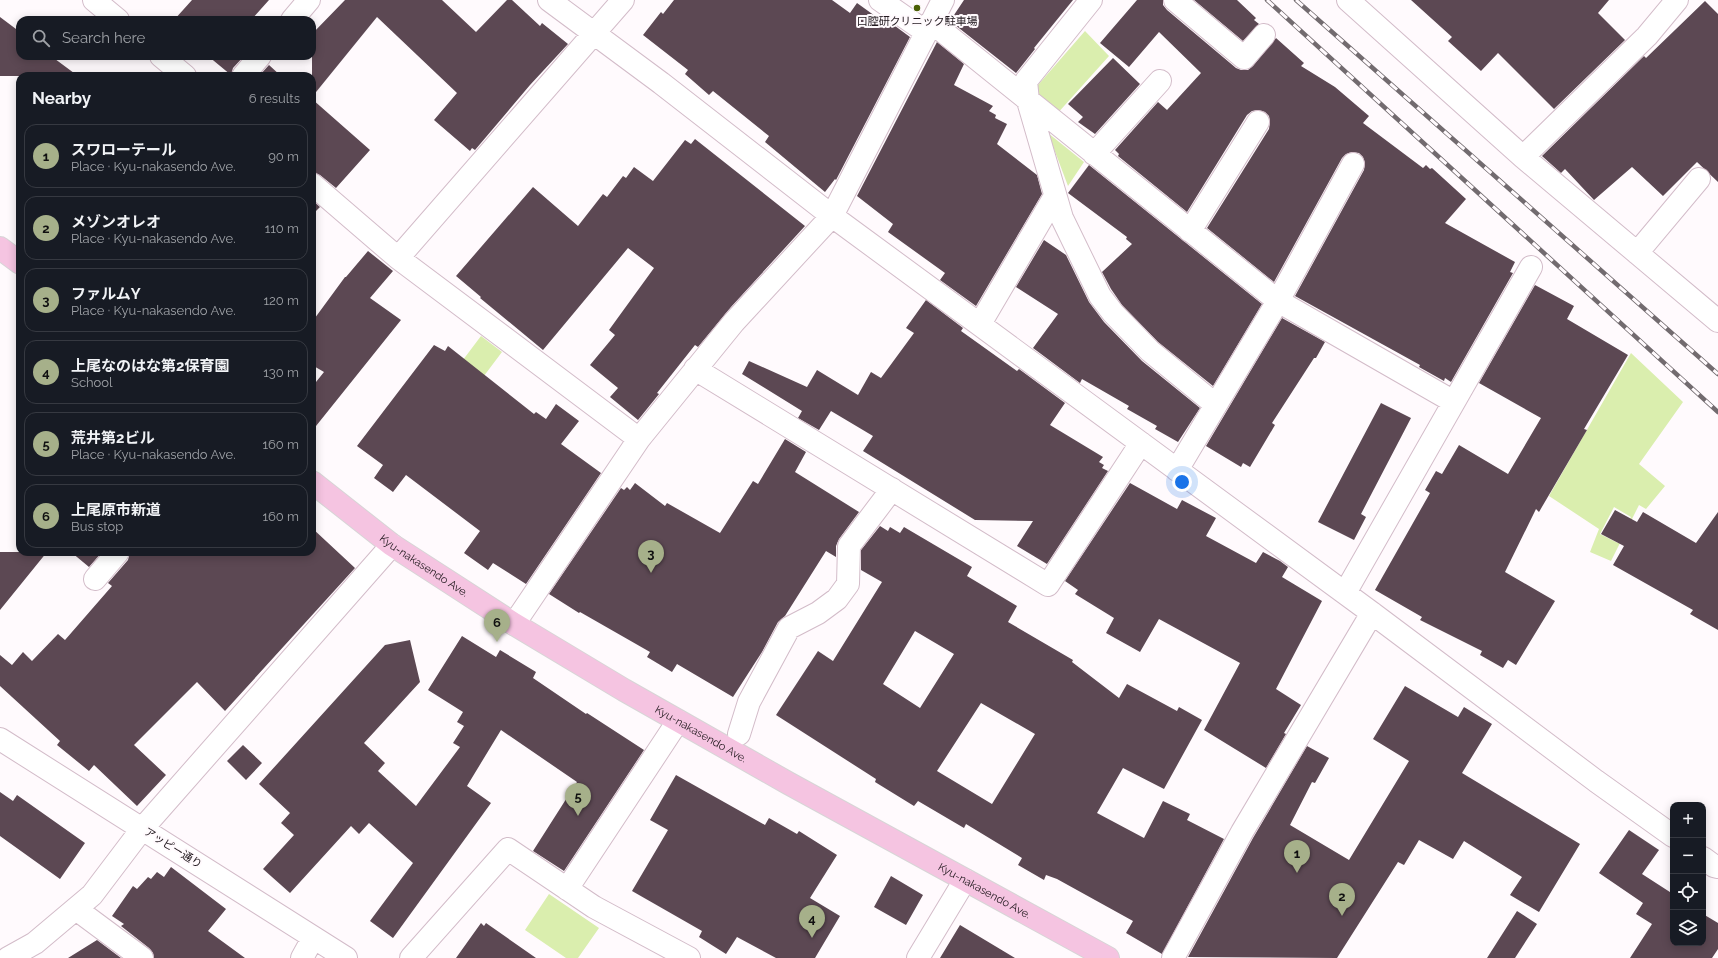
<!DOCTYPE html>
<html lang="en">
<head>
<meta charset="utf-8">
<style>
  :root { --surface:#171b24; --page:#20242c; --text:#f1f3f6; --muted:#9ea1a6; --line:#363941; --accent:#a6b08a }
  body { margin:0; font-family:Raleway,"Noto Sans JP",sans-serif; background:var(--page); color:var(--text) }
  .controls { position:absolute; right:12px; bottom:12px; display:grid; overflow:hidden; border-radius:8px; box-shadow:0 2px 10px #0003 }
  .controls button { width:36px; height:36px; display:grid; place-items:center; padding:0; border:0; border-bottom:1px solid var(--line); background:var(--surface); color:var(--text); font:20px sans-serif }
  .you { position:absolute; left:1182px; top:482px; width:14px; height:14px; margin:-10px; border:3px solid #fff; border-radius:50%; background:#1a73e8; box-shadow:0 0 0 6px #1a73e833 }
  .badge { display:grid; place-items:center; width:26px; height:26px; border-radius:50%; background:var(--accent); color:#111; font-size:13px; font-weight:700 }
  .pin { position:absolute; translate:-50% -33px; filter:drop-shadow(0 1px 2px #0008) }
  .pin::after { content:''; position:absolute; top:21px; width:14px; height:12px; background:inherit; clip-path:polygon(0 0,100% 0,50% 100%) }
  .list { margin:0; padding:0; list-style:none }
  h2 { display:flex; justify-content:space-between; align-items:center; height:52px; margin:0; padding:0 16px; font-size:17px }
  h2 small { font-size:13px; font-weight:400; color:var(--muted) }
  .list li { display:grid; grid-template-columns:26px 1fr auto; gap:12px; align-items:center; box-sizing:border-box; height:64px; margin:0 8px 8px; padding:0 8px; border:1px solid var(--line); border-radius:12px }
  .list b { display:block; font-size:15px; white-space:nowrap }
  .list p { margin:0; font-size:13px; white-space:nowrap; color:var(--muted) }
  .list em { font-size:13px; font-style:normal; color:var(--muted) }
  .icon { flex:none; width:22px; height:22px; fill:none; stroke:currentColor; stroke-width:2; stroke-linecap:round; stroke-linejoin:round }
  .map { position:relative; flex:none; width:1718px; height:958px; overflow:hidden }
  .search { position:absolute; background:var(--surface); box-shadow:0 2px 10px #0003; left:16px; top:16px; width:300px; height:44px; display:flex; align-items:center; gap:10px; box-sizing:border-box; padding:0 14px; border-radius:12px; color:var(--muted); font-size:15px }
  .panel { position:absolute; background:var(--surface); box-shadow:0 2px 10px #0003; left:16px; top:72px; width:300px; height:484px; border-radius:12px }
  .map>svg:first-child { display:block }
  .green { fill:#daeeae; fill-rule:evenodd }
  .building { fill:#5c4853; fill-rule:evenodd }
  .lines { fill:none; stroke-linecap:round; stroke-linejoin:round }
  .minor-casing { stroke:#d3bcc9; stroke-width:24 }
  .major-casing { stroke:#d7d5d6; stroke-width:24 }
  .minor { stroke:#fff; stroke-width:22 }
  .major { stroke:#f5c4e1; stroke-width:22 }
  .rail-casing { stroke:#726b6f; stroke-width:4.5 }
  .rail { stroke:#fffafd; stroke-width:3; stroke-dasharray:9; stroke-linecap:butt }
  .poi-dot { fill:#4b5f05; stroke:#fffafd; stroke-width:1.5 }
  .labels { text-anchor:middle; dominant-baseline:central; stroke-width:4; stroke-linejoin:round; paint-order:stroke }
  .poi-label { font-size:11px; fill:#20181d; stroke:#fffafd }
  .street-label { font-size:11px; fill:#20181d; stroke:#fffafd }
</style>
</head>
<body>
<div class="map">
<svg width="1718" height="958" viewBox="0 0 1718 958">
  <rect width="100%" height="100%" fill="#fffafd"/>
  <path class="green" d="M1085 31 1109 56 1056 115 1036 98 1038 85Z
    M1048 133 1084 162 1068 186Z
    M481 336 502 352 444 429 423 413Z
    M1631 353 1683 402 1639 464 1665 486 1646 509 1639 505 1611 561 1590 552 1599 529 1549 496ZM1614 507 1631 517 1618 543 1600 534Z
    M549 894 599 928 578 958H566L525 930Z"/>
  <path class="building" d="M192 0H269L251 20H174Z
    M345 0H442L476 32 507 0H512L540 26 542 23 568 44 530 85 475 150 472 148 470 151 434 120 457 93 377 17 312 97V34Z
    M674 0H832L850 13 857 3 889 26 891 23 910 37 836 180 835 179 825 192 765 142 769 136 713 91 709 95 685 74 688 70 643 35 661 12 663 14Z
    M964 0H1073L1034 48 1035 49 1016 73 950 21Z
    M1137 0H1163V5L1167 10 1236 68 1241 70H1248L1253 66 1276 38 1304 63 1301 66 1335 87 1369 116 1363 123 1423 168 1426 165 1430 169 1432 168 1466 199 1445 223 1515 262 1510 272 1513 273 1451 382 1445 378 1444 381 1419 367 1420 365 1295 296 1364 170 1365 163 1363 157 1359 153 1352 152 1346 154 1342 158 1274 282 1207 228 1269 129 1270 122 1269 116 1265 112 1258 110 1252 111 1247 115 1187 212 1118 156 1119 154 1115 150 1158 102 1167 110 1201 73 1159 32 1129 67 1100 43Z
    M1194 0H1237L1256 18 1254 20 1259 24 1243 41Z
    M1411 0H1609L1598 13 1625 40 1554 109 1498 53 1481 71 1448 41 1452 37Z
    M1705 1 1718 14V182L1697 162 1663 196 1632 167 1594 200 1565 169 1561 173 1542 156 1644 56 1646 58Z
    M0 17 20 32V56H51L78 76H0Z
    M937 42 964 64 954 85 993 106 989 111 996 115 995 118 1007 124 997 144 1037 175 1042 194 976 306 940 280 945 273 888 232 893 224 857 196Z
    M208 56H244L233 68 231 75Z
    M1113 58 1140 84 1095 134 1078 122 1083 117 1068 104Z
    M269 65 281 76H259Z
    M312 99 370 150 336 188 320 175 312 172Z
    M695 139 805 226 731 307 698 347 695 345 657 393 659 394 638 420 610 397 618 388 590 365 615 335 609 330 654 268 628 248 543 350 480 298 481 297 456 276 533 187 578 226 603 194 607 197 623 176 626 178 634 167 653 181 685 140 691 144Z
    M1089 165 1262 304 1213 386 1158 342 1122 305 1111 289 1102 272 1132 244 1126 239 1127 237 1068 193Z
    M312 200 320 207 312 215Z
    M1044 240 1066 255 1089 302 1104 322 1142 361 1200 408 1178 442 1155 429 1157 426 1127 409 1129 406 1082 379 1080 383 1033 348 1058 314 1016 287Z
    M368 251 393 271 370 298 401 320 312 431V387L324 372 312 365V322L345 277H346Z
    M1535 285 1574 306 1567 319 1628 355 1584 429 1587 430 1539 512 1536 509 1505 572 1555 601 1516 665 1508 660 1503 668 1480 655 1482 651 1420 620 1422 617 1375 590 1430 493 1425 490 1436 471 1442 474 1459 445 1508 474 1541 418 1479 383Z
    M926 300 963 328 961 331 1017 371 1019 369 1065 403 1050 425 1103 457 1099 462 1104 465 1102 468 1108 471 1045 567 1047 564 1017 546 1033 521 975 520 863 451 873 436 831 411 819 430 798 418 802 411 742 374 749 361 807 387 817 370 858 395 871 372 881 378 914 333 906 328Z
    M1282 318 1325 342 1316 358H1314L1272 423 1275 425 1250 467 1243 463 1241 467 1206 446Z
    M434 345 445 351 448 346 534 414 536 412 546 419 556 404 579 421 561 444 601 473 526 584 493 563 488 570 464 553 480 531 406 475 393 492 374 478 383 465 357 446Z
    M1381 403 1411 418 1361 514 1366 517 1354 540 1318 522Z
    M785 439 806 452 795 472 859 512 839 539 836 546V557L826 551 785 616 778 622 762 652 733 697 677 664 672 672 647 657 650 652 580 612 579 613 549 594 621 488 624 490 627 487 630 490 635 483 665 506 667 503 720 533 753 481 758 484Z
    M1130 483 1177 509 1182 500 1216 518 1206 536 1256 563 1263 552 1280 561 1288 567 1282 577 1322 601 1276 689 1301 705 1284 733 1286 734 1266 768 1204 730 1240 663 1159 619 1140 652 1106 633 1114 618 1075 594 1078 590 1065 581Z
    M1615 510 1637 522 1643 512 1696 543 1718 512V630L1690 614 1693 610 1613 565 1624 546 1601 534Z
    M880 526 888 531 890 527 900 533 904 527 972 567 967 576 1017 606 1008 622 1073 660 1072 662 1119 698 1127 684 1177 711 1179 707 1202 720 1164 789 1123 768 1097 813 1144 838 1163 801 1190 814 1187 820 1224 839 1162 954 1126 933 1133 921 1057 879 1046 875 1044 880 1018 865 1022 858 966 824 964 828 918 801 914 806 875 782 876 779 776 715 818 651 833 661 882 582 861 570V550ZM915 631 954 654 920 708 883 684ZM981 703 1035 734 992 804 937 771Z
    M312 528 355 568 225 711 197 682 134 745 166 775 137 806 94 765 89 771 57 745 60 741 0 686V655L12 665 23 652 32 661 58 634 65 640 112 586 108 583 128 560 130 552H312Z
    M0 552H47L0 610Z
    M71 552H102L89 567Z
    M462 636 496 657 500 650 536 672 533 678 586 714 587 713 644 750 564 871 533 851 577 782 501 730 467 786 491 803 393 938 370 921 413 863 369 823 359 834 351 826 290 893 263 869 294 835 281 823 290 813 259 784 385 645 410 640 420 682 364 743 385 763 378 771 416 806 460 747 453 743 464 726 457 722 463 712 428 690Z
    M1405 686 1458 717 1464 707 1492 724 1462 773 1580 844 1539 912 1510 895 1522 877 1464 841 1453 859 1419 840 1404 865 1398 862 1337 958 1188 957 1253 838 1307 746 1329 758 1315 783 1312 782 1290 825 1349 860 1409 761 1373 739Z
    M243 745 262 763 246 780 227 761Z
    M676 775 765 825 769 818 797 834 799 831 837 855 810 898 840 916 815 958H776L737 937 726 954 699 937 702 931 632 891 668 830 650 820Z
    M0 792 13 801 17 795 85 843 60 879 0 836Z
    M1629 830 1659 850 1642 874 1673 894V943H1703V914L1718 923V949L1712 958H1630L1652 924 1636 914 1643 903 1599 873Z
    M171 867 226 909 208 931 245 958H154L153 953 149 948 121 926 124 924 112 916 133 886 137 889 148 877 151 879 157 872 164 877Z
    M891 876 923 895 906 925 874 907Z
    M1517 911 1537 924 1515 958H1487Z
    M481 923 484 926 486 923 536 958H456Z
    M960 925 1015 958H940Z
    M97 940 121 958H68Z"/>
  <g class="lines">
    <defs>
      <path id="minor" d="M94 0 118 20
        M549 0 661 83 832 216 1372 613 1596 781 1673 836
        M880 0 926 32
        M1091 0 1026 81 1028 101 1062 218 1100 296 1113 313 1150 351 1216 405
        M1175 0 1244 58 1264 35
        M1348 0 1523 157 1718 321
        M292 20 309 0
        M931 22 1278 301 1454 402
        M161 56 185 76
        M243 76 260 56
        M1094 154 1160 81
        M1523 157 1647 36 1677 0
        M312 184 398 258 639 439
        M1190 231 1258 122
        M1637 253 1699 179
        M398 258 623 0
        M980 324 1055 196
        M695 369 1048 585 1141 443
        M1177 470 1278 301 1353 164
        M95 579 118 552
        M1345 593 1531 267
        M514 624 639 439 734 322 832 216 943 0
        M739 734 749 702 789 628 818 613 837 599 848 584 849 546 892 489
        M0 739 346 958
        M1703 858 1714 866 1718 867
        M567 889 678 721
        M76 909 142 958
        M8 958 35 943 92 895 142 829 392 545
        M302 958 313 938
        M411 958 508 849 594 907 689 958
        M918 958 965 880
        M1173 958 1242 832 1372 613"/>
      <g id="major">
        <path d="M0 248 20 263"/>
        <path id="s1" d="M312 482 392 545 514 624 624 690 788 783 1108 958"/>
      </g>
    </defs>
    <use href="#minor" class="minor-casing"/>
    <use href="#major" class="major-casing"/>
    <use href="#minor" class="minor"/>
    <use href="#major" class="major"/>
    <defs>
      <path id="rail" d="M1267 0 1718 412
        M1296 0 1718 374"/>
    </defs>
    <use href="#rail" class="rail-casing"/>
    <use href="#rail" class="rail"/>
  </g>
  <circle class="poi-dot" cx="917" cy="8" r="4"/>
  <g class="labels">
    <g class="poi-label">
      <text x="917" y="21">口腔研クリニック駐車場</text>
    </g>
    <g class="street-label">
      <text stroke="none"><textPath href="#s1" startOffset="140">Kyu-nakasendo Ave.</textPath></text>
      <text stroke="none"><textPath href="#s1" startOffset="464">Kyu-nakasendo Ave.</textPath></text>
      <text transform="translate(173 848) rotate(32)">アッピー通り</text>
      <text stroke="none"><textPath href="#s1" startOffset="788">Kyu-nakasendo Ave.</textPath></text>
    </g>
  </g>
</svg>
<div class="controls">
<button>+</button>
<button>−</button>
<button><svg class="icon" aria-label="locate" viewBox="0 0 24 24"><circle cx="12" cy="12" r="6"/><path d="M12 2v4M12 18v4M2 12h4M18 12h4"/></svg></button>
<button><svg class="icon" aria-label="layers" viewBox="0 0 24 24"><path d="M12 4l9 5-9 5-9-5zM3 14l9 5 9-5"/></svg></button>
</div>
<div class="you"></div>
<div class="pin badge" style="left:1297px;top:873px">1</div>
<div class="pin badge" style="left:1342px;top:916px">2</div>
<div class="pin badge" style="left:651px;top:573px">3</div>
<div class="pin badge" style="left:812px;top:938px">4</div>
<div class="pin badge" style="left:578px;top:816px">5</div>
<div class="pin badge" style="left:497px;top:642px">6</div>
<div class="search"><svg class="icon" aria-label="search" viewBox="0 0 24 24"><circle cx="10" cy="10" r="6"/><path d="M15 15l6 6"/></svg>Search here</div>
<section class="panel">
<h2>Nearby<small>6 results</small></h2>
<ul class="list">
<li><span class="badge">1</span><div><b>スワローテール</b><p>Place · Kyu-nakasendo Ave.</p></div><em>90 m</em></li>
<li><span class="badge">2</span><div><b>メゾンオレオ</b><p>Place · Kyu-nakasendo Ave.</p></div><em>110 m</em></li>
<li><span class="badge">3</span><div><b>ファルムY</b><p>Place · Kyu-nakasendo Ave.</p></div><em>120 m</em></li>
<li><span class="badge">4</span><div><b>上尾なのはな第2保育園</b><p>School</p></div><em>130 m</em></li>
<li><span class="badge">5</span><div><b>荒井第2ビル</b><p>Place · Kyu-nakasendo Ave.</p></div><em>160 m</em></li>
<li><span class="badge">6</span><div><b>上尾原市新道</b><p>Bus stop</p></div><em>160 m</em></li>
</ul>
</section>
</div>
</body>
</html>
